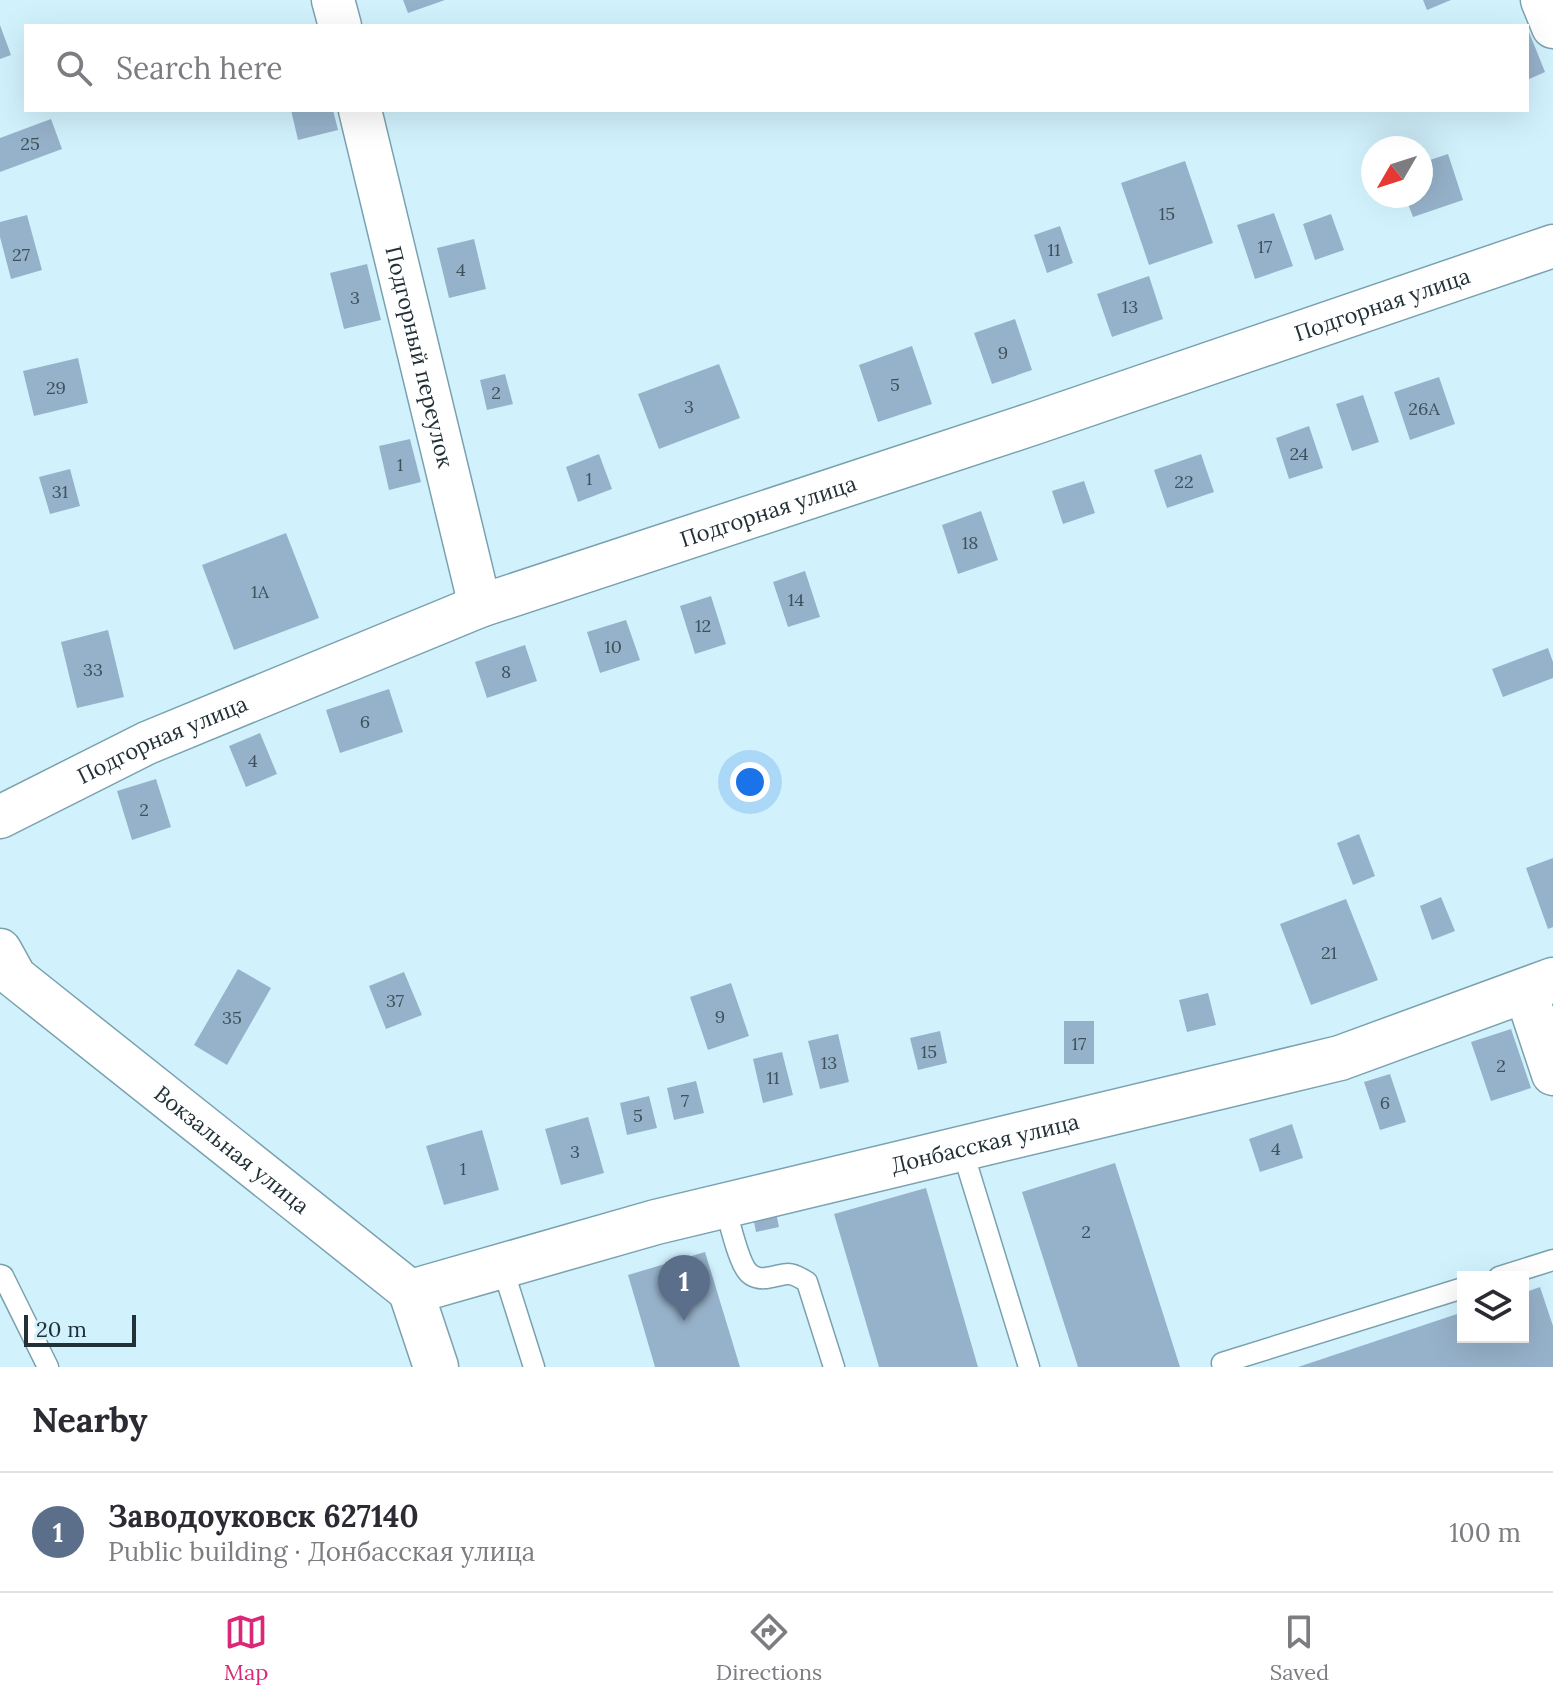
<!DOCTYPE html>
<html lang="en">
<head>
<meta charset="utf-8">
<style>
  :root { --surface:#fff; --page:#f7f7f7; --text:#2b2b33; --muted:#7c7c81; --line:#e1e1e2; --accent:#db2777 }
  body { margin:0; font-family:Lora,serif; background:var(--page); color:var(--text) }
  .controls { position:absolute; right:24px; bottom:24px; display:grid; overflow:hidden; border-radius:0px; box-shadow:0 8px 32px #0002 }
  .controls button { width:72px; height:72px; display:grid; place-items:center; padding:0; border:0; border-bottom:2px solid var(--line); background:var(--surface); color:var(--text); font:40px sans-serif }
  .compass { position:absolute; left:1361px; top:136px; width:72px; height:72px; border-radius:50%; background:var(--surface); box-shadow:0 8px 32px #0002; rotate:231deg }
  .scale { position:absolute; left:24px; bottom:20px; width:112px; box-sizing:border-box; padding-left:8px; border:4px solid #213137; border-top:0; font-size:22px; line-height:28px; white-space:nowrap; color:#213137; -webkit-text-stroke:6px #d1f2fd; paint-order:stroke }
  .you { position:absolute; left:750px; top:782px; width:28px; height:28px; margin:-20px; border:6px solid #fff; border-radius:50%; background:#1a73e8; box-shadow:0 0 0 12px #1a73e833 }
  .badge { display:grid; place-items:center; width:52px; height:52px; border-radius:50%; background:var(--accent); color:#fff; font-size:26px; font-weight:700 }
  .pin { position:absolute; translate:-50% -66px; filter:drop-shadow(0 2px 4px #0008) }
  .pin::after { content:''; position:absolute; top:42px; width:28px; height:24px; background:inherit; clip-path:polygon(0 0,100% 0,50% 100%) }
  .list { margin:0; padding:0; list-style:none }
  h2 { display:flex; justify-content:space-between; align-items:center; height:104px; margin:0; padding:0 32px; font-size:34px }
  h2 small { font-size:26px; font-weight:400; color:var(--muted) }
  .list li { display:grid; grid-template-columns:52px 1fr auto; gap:24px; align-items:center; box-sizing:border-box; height:120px; padding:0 32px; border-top:2px solid var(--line) }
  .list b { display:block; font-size:30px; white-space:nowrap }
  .list p { margin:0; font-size:26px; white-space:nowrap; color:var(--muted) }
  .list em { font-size:26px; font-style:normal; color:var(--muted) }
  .icon { flex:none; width:44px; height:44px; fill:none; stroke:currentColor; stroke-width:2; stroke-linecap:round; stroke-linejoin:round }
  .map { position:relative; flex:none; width:1553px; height:1367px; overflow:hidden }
  .search { position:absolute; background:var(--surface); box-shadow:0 8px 32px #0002; left:24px; right:24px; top:24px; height:88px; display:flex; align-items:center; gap:20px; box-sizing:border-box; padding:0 28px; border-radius:0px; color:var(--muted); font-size:30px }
  .sheet { height:224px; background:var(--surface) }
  nav { display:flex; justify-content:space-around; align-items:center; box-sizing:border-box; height:112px; border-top:2px solid var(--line); background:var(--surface); font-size:22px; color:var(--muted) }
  nav a { display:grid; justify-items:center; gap:4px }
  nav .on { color:var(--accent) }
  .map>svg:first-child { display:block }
  .building { fill:#96b2ca }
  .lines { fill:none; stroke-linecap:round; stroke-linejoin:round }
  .lane-casing { stroke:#7aa1af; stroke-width:23 }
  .street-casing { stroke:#7aa1af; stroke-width:45 }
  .secondary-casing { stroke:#7aa1af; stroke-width:47 }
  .lane { stroke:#fff; stroke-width:20 }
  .street { stroke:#fff; stroke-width:42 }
  .secondary { stroke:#fff; stroke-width:44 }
  .labels { text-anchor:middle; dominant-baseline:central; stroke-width:6; stroke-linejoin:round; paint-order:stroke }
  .number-label { font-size:18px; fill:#3e515c }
  .street-label { font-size:22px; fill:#213137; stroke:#d1f2fd }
</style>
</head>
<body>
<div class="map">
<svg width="1553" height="1367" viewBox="0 0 1553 1367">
  <rect width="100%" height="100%" fill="#d1f2fd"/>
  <path class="building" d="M403 0H445L408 13Z
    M1423 0H1451L1427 10Z
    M0 25 11 55 0 59Z
    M1527 27 1545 72 1527 80Z
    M291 110H333L338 130 298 140Z
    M51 119 62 149 0 172V138Z
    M1448 154 1463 200 1413 217 1405 196H1421V163Z
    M1185 161 1213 243 1149 265 1121 183Z
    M1274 213 1293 266 1255 279 1237 225Z
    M1331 214 1344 250 1315 260 1303 224Z
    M27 215 42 270 11 279 0 237V222Z
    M1060 226 1073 263 1047 273 1034 235Z
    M474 239 486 289 449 298 437 248Z
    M367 264 381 320 344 329 330 273Z
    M1149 276 1163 319 1112 337 1097 294Z
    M1015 319 1032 370 992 384 974 333Z
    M912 346 932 404 878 422 859 365Z
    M78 358 88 403 34 416 23 371Z
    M719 364 740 418 659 449 638 394Z
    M505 374 513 404 487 410 480 380Z
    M1439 377 1455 424 1410 440 1394 392Z
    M1363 395 1379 442 1352 451 1336 404Z
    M1309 426 1323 468 1289 479 1276 438Z
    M410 439 421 482 389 490 379 446Z
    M599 454 612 489 578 502 566 467Z
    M1201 454 1214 492 1167 508 1154 470Z
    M70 469 80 506 50 514 39 477Z
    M1084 481 1095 513 1063 524 1052 491Z
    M981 511 998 560 958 574 942 525Z
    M286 533 319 618 234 650 202 565Z
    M805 571 820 617 788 627 773 582Z
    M711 596 726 644 695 654 680 606Z
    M626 620 640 660 600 673 587 632Z
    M108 630 124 697 77 708 61 642Z
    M525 645 537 681 487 698 475 662Z
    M1548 648 1553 662V678L1503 697 1492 669Z
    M389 689 403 732 340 753 326 710Z
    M260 733 277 774 246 787 229 746Z
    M156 779 171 827 132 840 117 791Z
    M1359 834 1375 876 1353 885 1337 843Z
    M1553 858V927L1548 929 1526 868Z
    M1441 897 1455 931 1432 940 1420 906Z
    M1346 899 1378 980 1311 1005 1280 924Z
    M238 969 271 988 227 1065 194 1045Z
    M404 972 422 1015 386 1029 369 986Z
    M731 983 749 1036 708 1050 690 997Z
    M1208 993 1216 1025 1187 1032 1179 1000Z
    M1064 1021H1094V1064H1064Z
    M1511 1029 1531 1088 1491 1101 1471 1042Z
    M940 1031 947 1063 918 1070 910 1038Z
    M838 1034 849 1082 820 1089 808 1041Z
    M782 1052 793 1095 763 1103 753 1059Z
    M1390 1074 1406 1122 1380 1130 1364 1082Z
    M696 1081 704 1113 674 1120 667 1088Z
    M649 1096 657 1128 627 1135 620 1103Z
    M588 1117 604 1173 561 1185 545 1129Z
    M1292 1124 1303 1158 1260 1172 1249 1139Z
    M482 1130 499 1190 444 1205 426 1146Z
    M1115 1163 1180 1367H1078L1022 1192Z
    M926 1188 978 1367H879L834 1214Z
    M775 1207 779 1227 756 1232 752 1212Z
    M705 1252 740 1367H655L628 1275Z
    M1540 1287 1553 1326V1367H1298L1463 1312V1337H1523V1293Z"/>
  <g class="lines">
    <defs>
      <path id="lane" d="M962 1149 1029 1367
        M725 1206C729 1221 739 1263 748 1272 752 1277 760 1279 766 1278 787 1275 787 1269 807 1282L834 1367
        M502 1266 534 1367
        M0 1275 3 1276 48 1367
        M1499 1277 1553 1260
        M1223 1367 1222 1363 1463 1288"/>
      <g id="street">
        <path d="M333 0 340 26"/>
        <path d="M1542 0 1553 27"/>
        <path id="s1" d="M360 110 480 606"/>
        <path id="s2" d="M0 817 147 743 480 606 1035 423 1553 246"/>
        <path id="s3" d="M0 950 15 977 411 1292"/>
        <path d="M1525 990 1553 1074"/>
      </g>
      <g id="secondary">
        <path id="s4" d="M436 1367 411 1292 656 1222 1340 1058 1553 980"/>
      </g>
    </defs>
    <use href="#lane" class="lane-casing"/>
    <use href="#street" class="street-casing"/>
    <use href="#secondary" class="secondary-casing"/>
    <use href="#lane" class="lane"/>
    <use href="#street" class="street"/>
    <use href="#secondary" class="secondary"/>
  </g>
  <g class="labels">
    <g class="number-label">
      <text x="30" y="143">25</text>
      <text x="1167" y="213">15</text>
      <text x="1265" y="246">17</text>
      <text x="1054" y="249">11</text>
      <text x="21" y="254">27</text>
      <text x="461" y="269">4</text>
      <text x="355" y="297">3</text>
      <text x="1130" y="306">13</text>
      <text x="1003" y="352">9</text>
      <text x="895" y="384">5</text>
      <text x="56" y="387">29</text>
      <text x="496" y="392">2</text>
      <text x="689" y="406">3</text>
      <text x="1424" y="408">26А</text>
      <text x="1299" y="453">24</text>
      <text x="400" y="464">1</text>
      <text x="589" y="478">1</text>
      <text x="1184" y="481">22</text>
      <text x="60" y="491">31</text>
      <text x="970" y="542">18</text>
      <text x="260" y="591">1А</text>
      <text x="796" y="599">14</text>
      <text x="703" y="625">12</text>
      <text x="613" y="646">10</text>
      <text x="93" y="669">33</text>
      <text x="506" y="671">8</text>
      <text x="365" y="721">6</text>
      <text x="253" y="760">4</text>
      <text x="144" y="809">2</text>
      <text x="1329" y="952">21</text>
      <text x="395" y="1000">37</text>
      <text x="720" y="1016">9</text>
      <text x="232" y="1017">35</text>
      <text x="1079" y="1043">17</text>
      <text x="929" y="1051">15</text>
      <text x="829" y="1062">13</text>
      <text x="1501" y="1065">2</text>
      <text x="773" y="1077">11</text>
      <text x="685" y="1100">7</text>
      <text x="1385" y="1102">6</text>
      <text x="638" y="1115">5</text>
      <text x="1276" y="1148">4</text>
      <text x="575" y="1151">3</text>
      <text x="463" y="1168">1</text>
      <text x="1086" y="1231">2</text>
    </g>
    <g class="street-label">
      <text stroke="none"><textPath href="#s2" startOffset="1476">Подгорная улица</textPath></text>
      <text stroke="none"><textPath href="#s1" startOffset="254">Подгорный переулок</textPath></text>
      <text stroke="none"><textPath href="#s2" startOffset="828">Подгорная улица</textPath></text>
      <text stroke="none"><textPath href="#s2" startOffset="180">Подгорная улица</textPath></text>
      <text stroke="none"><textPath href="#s4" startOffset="672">Донбасская улица</textPath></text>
      <text stroke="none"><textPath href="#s3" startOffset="308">Вокзальная улица</textPath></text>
    </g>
  </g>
</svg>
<div class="controls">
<button><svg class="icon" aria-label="layers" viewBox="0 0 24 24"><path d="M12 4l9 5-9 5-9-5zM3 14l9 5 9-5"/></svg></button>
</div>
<svg class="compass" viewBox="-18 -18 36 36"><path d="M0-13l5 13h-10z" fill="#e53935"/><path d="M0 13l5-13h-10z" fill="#7c7c81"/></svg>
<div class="scale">20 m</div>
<div class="you"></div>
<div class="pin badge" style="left:684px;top:1321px;background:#5c6f8a">1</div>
<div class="search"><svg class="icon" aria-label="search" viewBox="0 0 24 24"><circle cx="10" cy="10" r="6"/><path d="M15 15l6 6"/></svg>Search here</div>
</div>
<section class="sheet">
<h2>Nearby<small></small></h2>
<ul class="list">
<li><span class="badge" style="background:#5c6f8a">1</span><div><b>Заводоуковск 627140</b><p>Public building · Донбасская улица</p></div><em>100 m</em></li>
</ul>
</section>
<nav>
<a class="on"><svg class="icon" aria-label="map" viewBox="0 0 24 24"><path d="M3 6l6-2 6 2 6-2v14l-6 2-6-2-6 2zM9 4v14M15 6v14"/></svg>Map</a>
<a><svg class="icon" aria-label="directions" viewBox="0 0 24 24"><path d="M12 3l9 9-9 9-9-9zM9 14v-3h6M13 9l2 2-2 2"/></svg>Directions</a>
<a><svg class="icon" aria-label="saved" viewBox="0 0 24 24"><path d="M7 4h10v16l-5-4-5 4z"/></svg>Saved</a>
</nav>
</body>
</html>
